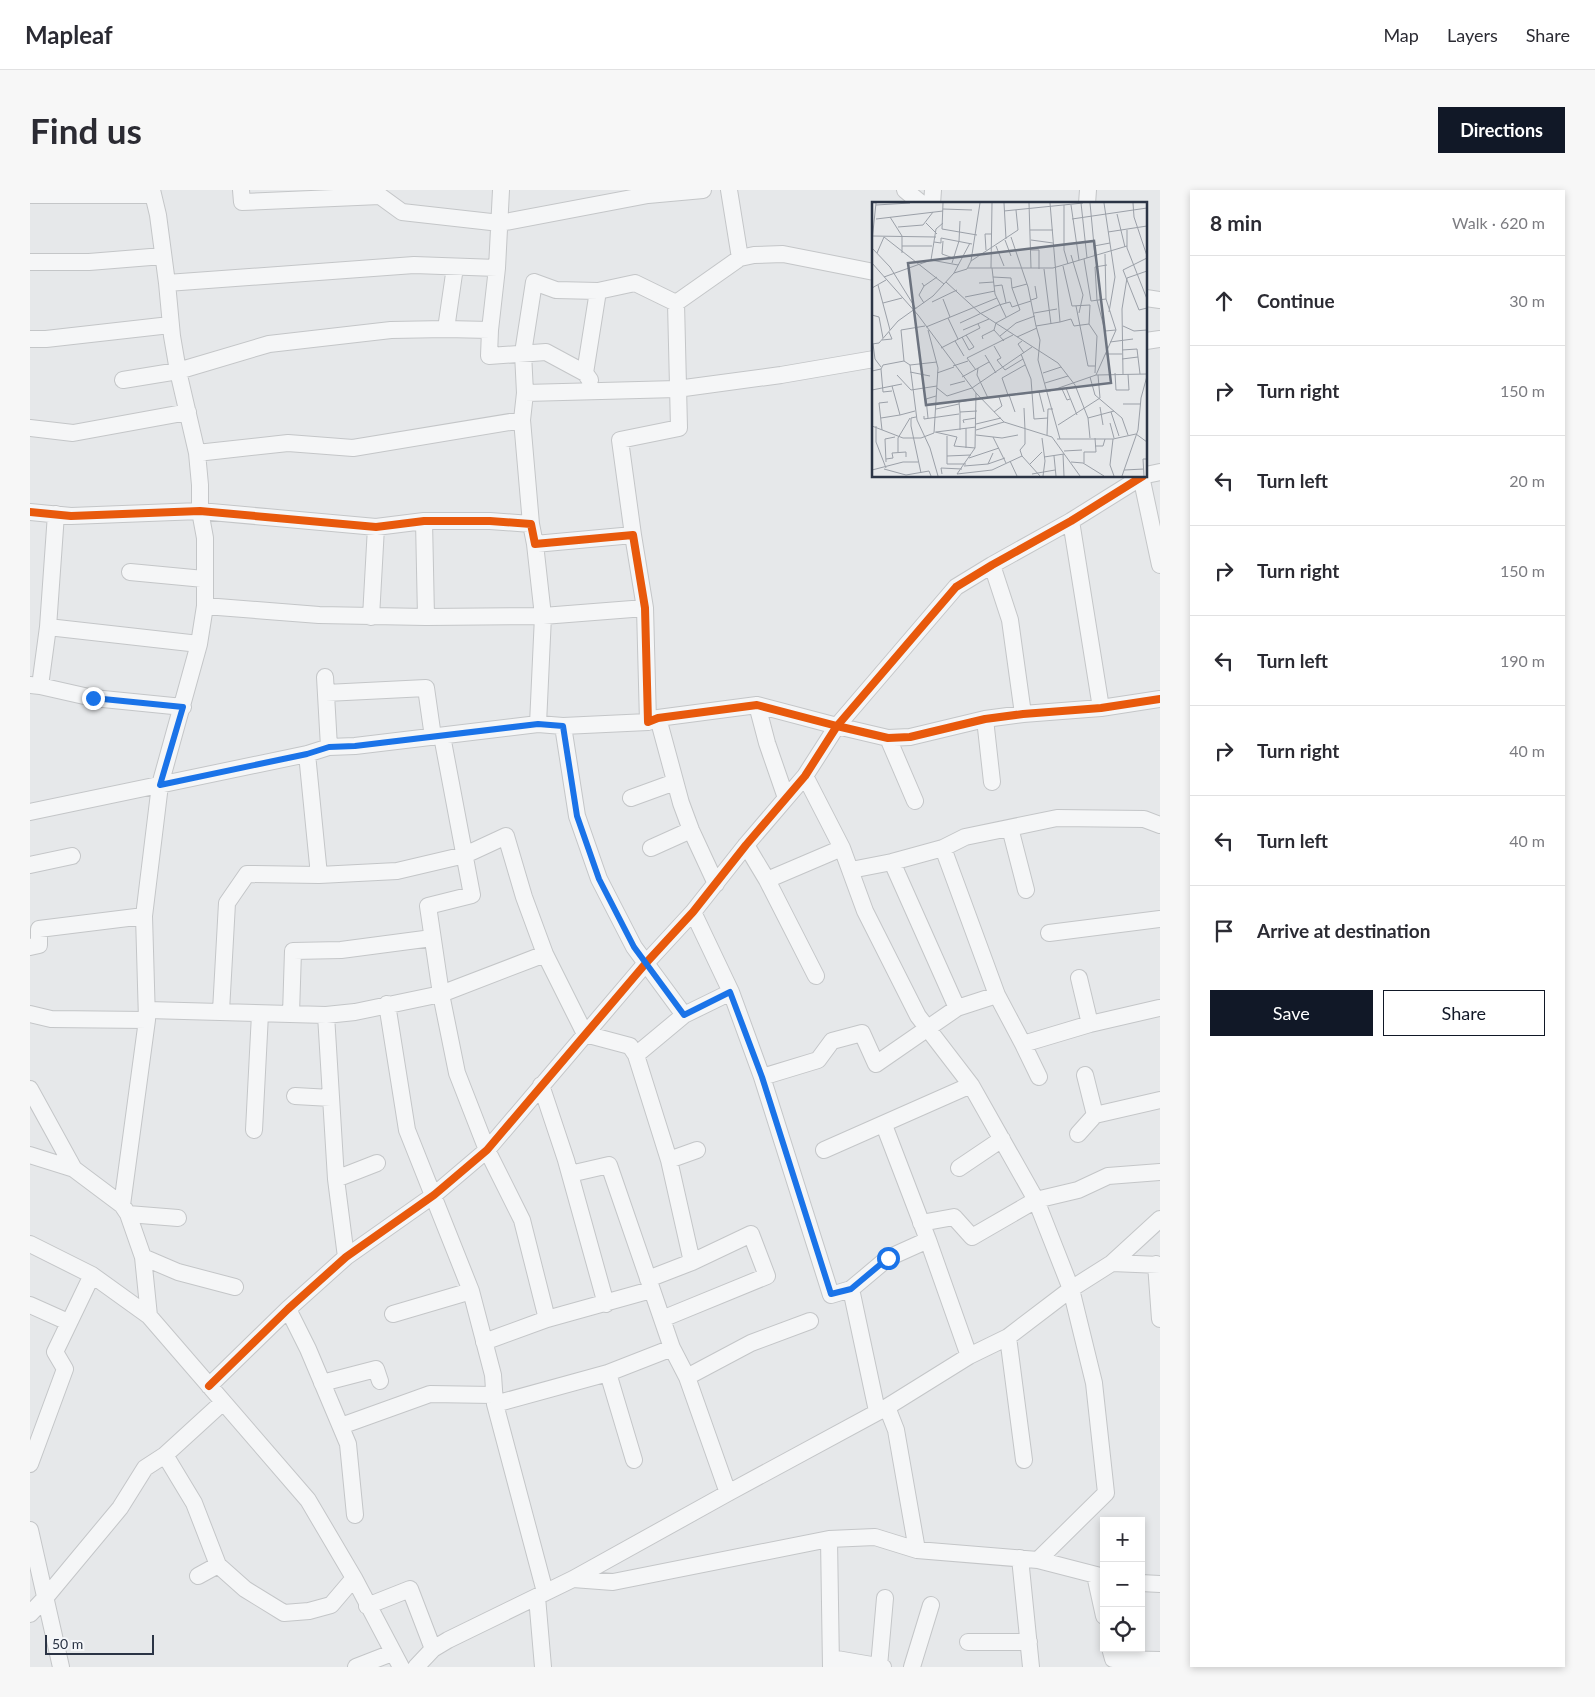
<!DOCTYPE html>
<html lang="en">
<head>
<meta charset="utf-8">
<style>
  :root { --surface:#fff; --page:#f7f7f7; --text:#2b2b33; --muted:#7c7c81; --line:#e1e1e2; --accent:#111827 }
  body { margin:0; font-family:Lato,sans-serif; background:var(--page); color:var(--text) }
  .controls { position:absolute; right:15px; bottom:15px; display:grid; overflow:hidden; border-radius:0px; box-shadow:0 2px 8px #0003 }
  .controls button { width:45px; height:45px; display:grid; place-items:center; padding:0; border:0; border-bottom:1px solid var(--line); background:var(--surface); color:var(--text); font:25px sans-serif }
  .scale { position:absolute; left:15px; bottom:12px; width:109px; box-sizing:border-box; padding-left:5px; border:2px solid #2b3445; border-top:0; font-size:14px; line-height:18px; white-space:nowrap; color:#2b3445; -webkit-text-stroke:4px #f4f6f9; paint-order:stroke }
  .stop { position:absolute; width:15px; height:15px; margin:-11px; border:4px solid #1a73e8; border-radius:50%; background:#fff }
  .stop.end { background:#1a73e8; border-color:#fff; box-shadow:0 1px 5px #0008 }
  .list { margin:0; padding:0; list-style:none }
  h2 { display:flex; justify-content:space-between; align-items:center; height:65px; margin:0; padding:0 20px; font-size:21px }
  h2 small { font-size:16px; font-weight:400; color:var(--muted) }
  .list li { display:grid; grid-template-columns:32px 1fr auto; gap:15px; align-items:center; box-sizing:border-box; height:90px; padding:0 20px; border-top:1px solid var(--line) }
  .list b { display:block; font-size:19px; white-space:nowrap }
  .list em { font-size:16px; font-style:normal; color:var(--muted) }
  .actions { display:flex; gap:10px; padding:15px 20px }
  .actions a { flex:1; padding:11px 0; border:1px solid var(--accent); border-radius:0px; text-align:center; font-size:18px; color:var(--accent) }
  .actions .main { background:var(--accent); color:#fff }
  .icon { flex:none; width:28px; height:28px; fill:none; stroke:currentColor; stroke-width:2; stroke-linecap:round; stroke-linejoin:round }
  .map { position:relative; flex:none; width:1130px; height:1477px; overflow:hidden; border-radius:0px }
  header { display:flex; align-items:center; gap:30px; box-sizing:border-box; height:70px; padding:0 25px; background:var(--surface); border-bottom:1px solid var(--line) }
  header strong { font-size:24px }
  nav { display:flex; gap:28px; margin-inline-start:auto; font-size:18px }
  .intro { display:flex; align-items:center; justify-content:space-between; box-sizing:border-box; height:120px; padding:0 30px }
  h1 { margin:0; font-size:35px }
  .button { padding:12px 22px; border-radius:0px; background:var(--accent); color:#fff; font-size:18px; font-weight:700 }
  main { display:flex; gap:30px; padding:0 30px }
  aside { flex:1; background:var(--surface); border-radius:0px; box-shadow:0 2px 8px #0003 }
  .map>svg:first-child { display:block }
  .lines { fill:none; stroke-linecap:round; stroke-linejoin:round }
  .minor-casing { stroke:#c4c6c8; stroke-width:18 }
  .minor { stroke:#f5f6f7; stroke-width:16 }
  .cycleway-casing { stroke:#f4f6f9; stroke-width:11 }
  .cycleway { stroke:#e8590c; stroke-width:8 }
  .route { stroke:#1a73e8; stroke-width:6 }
  .inset-road { fill:none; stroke:#9ba0a8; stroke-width:1 }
  .view { fill:#6c737f; fill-opacity:0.15; stroke:#6c737f; stroke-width:2.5 }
  .inset-edge { fill:none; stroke:#2b3445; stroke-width:2.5 }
</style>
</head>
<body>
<header>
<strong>Mapleaf</strong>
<nav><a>Map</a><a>Layers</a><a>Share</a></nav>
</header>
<div class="intro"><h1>Find us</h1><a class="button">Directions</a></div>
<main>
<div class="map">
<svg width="1130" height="1477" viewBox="0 0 1130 1477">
  <rect width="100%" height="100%" fill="#e6e8ea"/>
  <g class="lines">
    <defs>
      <path id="minor" d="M211 0 212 12 350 6 372 22 470 33 618 5 673 0
        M699 0 710 68
        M875 0 892 14
        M0 5H122
        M902 14 903 0
        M1057 14 1058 0
        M0 72H59L133 66
        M137 93 384 75 467 78 471 0
        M1116 108 1130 110
        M416 139 425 77
        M460 140 467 78
        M0 149H16L140 135
        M1116 151 1130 149
        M93 190 148 181 239 154 361 140 416 139 460 140 459 166 516 162 555 183
        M560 190 555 183 568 101
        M495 203 647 199 751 185 844 169
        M492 230 501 334
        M0 238 43 243 158 222
        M167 263 258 253 323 258 492 230 495 203 493 163 504 92 526 100 568 101 605 93 646 113 710 68 724 65 753 64 844 82
        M1116 285 1130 282
        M1111 286 1130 375
        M0 322 41 326 170 321 346 337 394 331H460L501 334 505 354 603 345 615 418 618 532 628 528 727 515 807 536 858 548 880 547 955 529 993 524 1071 518 1130 509
        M394 331 396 427
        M1041 331 1071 518
        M603 345 590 250 649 238 646 113
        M505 354 513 426 508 534
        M962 375 980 430 993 524
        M100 382 174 389
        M175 416 289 425 396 427 513 426 615 418
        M341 427 346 337
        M18 437 26 324
        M295 487 299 557
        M0 495 10 496 63 508 153 517
        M10 496 18 437 169 454
        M296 503 396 498 403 547
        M727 515 737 553 756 608
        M628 528 651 613 661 640 686 694
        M955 529 962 592
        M533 536 547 626 569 689 604 757 654 825
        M412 546 442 705 398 716 411 804 427 883 457 960 492 1030 517 1129
        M858 548 885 611
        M277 564 289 685 367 681 435 665 476 646 494 707 515 764 555 844 600 856 606 865 654 825 701 802
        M775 586 812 658 835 721 888 826 941 895 1006 1010 1041 1099 1064 1193 1076 1303 1008 1370
        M601 608 645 592
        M0 622 277 564 299 557 325 556 508 534 533 536 618 532
        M980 638 996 700
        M716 655 737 690 812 658
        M621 658 661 640
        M913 658 967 805 993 854 1060 834 1129 818
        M862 672 927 818 967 805
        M0 675 42 666
        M821 680 862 672 913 658 935 647 1027 628 1114 629 1130 635
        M737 690 786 786
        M663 722 701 802 732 887 801 1105 821 1099 858 1068 898 1050
        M1019 743 1130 729
        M0 757 9 755V739L114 726
        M1049 788 1060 834
        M357 814 377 940 441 1101 463 1185 465 1214 515 1402
        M118 820 296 825 325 822 411 804 515 764
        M191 821 197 713 217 684 289 685
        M0 824 21 829 117 830
        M261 824 263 761 311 760 402 748
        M296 825 306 989 316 1067
        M993 854 1009 887
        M606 865 639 970 667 960
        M1055 885 1065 925
        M732 887 788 870 802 851 832 843 846 874 927 818
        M511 895 536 970 576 1114
        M0 899 44 979 92 1015 98 1024 113 1067 119 1126
        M265 906 301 908
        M854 935 898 1050 939 1166
        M224 940 230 824
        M1048 944 1065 925 1130 910
        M794 960 941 895
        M0 965 44 979
        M639 970 662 1072
        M929 978 972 949
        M540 984 579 975 642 1158 657 1187 698 1303
        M306 989 347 973
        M92 1015 117 830 114 726 130 595 169 454 175 416V348L170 321V295L167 263 148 181 142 146 137 93 128 25 122 0
        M98 1024 148 1028
        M891 1033 924 1027 942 1047 1006 1010 1048 1000 1078 986 1130 982
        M0 1054 62 1085 119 1126 278 1310 324 1388 371 1477
        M113 1067 148 1082 205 1097
        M1082 1073 1130 1075
        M1126 1074 1130 1129
        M618 1089 662 1072 721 1044 737 1086 632 1129
        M821 1099 847 1221
        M0 1115 38 1132
        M258 1119 278 1159 318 1254 325 1325
        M363 1124 441 1101
        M978 1147 994 1270
        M454 1152 517 1129 621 1100
        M578 1183 604 1270
        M657 1187 721 1153 780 1131
        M292 1193 346 1179 350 1191
        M179 1196 258 1119 316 1067 404 1005 457 960 616 773 663 722 716 655 775 586 807 536 926 397 962 375 1041 331 1113 286
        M465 1214 578 1183 642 1158
        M857 1217 866 1240 887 1360
        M311 1236 400 1204 463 1205
        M135 1265 164 1313 188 1375 168 1386
        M0 1274 35 1179 25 1162 62 1085
        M0 1340 31 1477
        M799 1349 801 1477
        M990 1368 1001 1477
        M188 1375 215 1399 254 1423 279 1421 301 1415 324 1388
        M1065 1385 1074 1426
        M543 1389 583 1392 799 1349 845 1347 887 1360 1008 1370 1074 1387
        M1111 1393 1130 1394
        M507 1407 513 1477
        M337 1416 380 1399 403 1459
        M0 1424 16 1407 90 1318 115 1278 135 1265 193 1212
        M938 1452H999
        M1080 1458 1083 1469 1130 1470
        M801 1468 853 1477
        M849 1476 855 1408
        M326 1477 362 1463
        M386 1477 403 1459 418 1450 543 1389 698 1303 857 1217 939 1166 978 1147 1041 1099 1082 1073 1130 1029
        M882 1477 901 1415"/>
    </defs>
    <use href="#minor" class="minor-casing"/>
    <use href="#minor" class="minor"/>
    <defs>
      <path id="cycleway" d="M0 322 41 326 170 321 346 337 394 331H460L501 334 505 354 603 345 615 418 618 532 628 528 727 515 807 536 858 548 880 547 955 529 993 524 1071 518 1130 509
        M179 1196 258 1119 316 1067 404 1005 457 960 616 773 663 722 716 655 775 586 807 536 926 397 962 375 1041 331 1113 286"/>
    </defs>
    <use href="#cycleway" class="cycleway-casing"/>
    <use href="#cycleway" class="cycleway"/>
  </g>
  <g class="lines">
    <path class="route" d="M63 508 153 517 130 595 277 564 299 557 325 556 508 534 533 536 547 626 569 689 604 757 654 825 700 802 732 887 801 1104 821 1099 858 1068"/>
  </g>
  <g transform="translate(842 12)">
    <rect width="275" height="275" fill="#e6e8ea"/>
    <path class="inset-road" d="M71 1 70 27 105 33M132 1 134 37M157 1 159 66M178 1 188 120 164 124 168 138 166 158 188 237M209 1 215 56M218 1 223 54M232 1 243 75 237 110M261 1 262 15 275 54M4 3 38 1M192 3V48L196 62M199 3 207 58M71 7 100 8M132 9 211 1M245 12 253 45M18 15 30 34V51M4 17 71 9M200 17 275 6M54 21 65 32M26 25 51 23 61 10M158 28H181M255 28V46L275 97M236 30 275 24M0 34 64 35M139 35 156 85 164 124M133 38 139 54M159 38 181 41M0 39 4 1M71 39 70 52 81 56M62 40 69 41V36L100 42M30 44H60M124 44 132 64M222 44 238 41M0 46 18 65 44 107M114 48 113 32H120M159 48H167V67M5 51 12 35 72 82M233 52 234 97M199 53 211 93 207 111M275 56 251 68 267 108 275 106M212 57 219 99 234 97 244 128 224 173M59 58 64 27 71 21M99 59 108 1M0 61 46 113 104 191 132 220 180 235 208 274M80 61 87 39 88 19M235 63 223 65 225 98 233 129 244 128M191 64 200 104 218 103 217 122 225 134 223 171M96 66H181L255 44M119 66 120 1M120 66 123 92 134 115M172 67 179 122M82 71 95 67 99 59 146 28 144 8M12 75 59 58 86 63M121 75 139 76 140 86M74 80 108 111 186 161 203 183 216 216 218 236M50 81 52 84 65 75M107 81 122 80M6 83 18 128M52 84 47 93 52 101M122 84 130 83 134 101M0 86 14 78M93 95 123 89M71 97 78 115M159 98 165 96 163 84M60 100 85 88M11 101 30 96M204 104 216 164H223M162 111 185 107M0 113 7 115 11 136M76 116 86 137M188 120 199 117 202 124 217 122M88 121 127 103 138 100 140 105 159 99M53 124 29 128 32 159 38 163 45 218 58 246 66 274M251 124 262 129 275 128M54 125 125 96M91 128 117 117M128 134 144 121 163 114M90 135 97 148 102 145 94 133M145 135 165 126M111 137 110 134 122 128M10 138 20 137 17 130M83 139 92 154M132 139 122 128 124 121 148 108 140 86 155 82M150 139 146 142 152 151M238 140 261 137M0 142 7 141 26 119 61 94 82 71 98 41M1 142 3 157 9 165M122 144 129 156 125 158 133 168M69 146 108 126 106 122M250 148 265 147 268 172M149 152 159 177 162 217 176 216M233 152H250M113 153 124 171M250 157 266 155M38 163 65 160M81 164 96 159M106 166 105 173 116 196M9 167 11 190 20 189M104 168 95 156 141 133M133 168 151 157M0 169 9 167 11 163 32 159M38 170 58 174M65 171 82 165M171 171 189 165M243 171 244 188H257L256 172M251 172 250 107 255 76 275 69M25 173 39 188 65 184M90 175 117 160M218 175 223 193 250 216 256 233M173 181 196 174M78 183 93 179M20 184 28 213 43 209M65 186 75 194 100 186 160 145M194 186 205 213M190 187 195 198 198 197M0 188 30 182M167 190 172 210M136 193 130 176 153 163M137 193 143 210M110 196 178 189 224 173 275 172M104 197 87 200 88 210 105 209M251 202H268M228 205 231 223M152 206 153 228M64 207 87 202M88 210V228M122 210 130 204 127 195M239 210 247 234M52 214V217L87 212M44 215 39 216V224L49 271M9 216 28 213M56 216 54 197 64 194M216 216 242 209M92 221 91 218 104 216M238 221 242 236M104 222 129 216M186 223 228 196 226 173M0 224 31 236H49L62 231 66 166 56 128M4 224V240L14 266M94 226V246M10 228 7 201 16 200M104 228 132 220M63 230 85 235 82 244 103 246M64 230 104 225M104 233 130 236 146 233M175 233 176 207H181M75 234V254L99 253M121 235 134 261M170 236 173 259 171 274M185 237H241L264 232 275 240M241 237 238 263 242 274M223 244H231L233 237M192 249 210 248M26 250V236L38 216M191 252 192 274M75 254V262H94M150 254 168 274M182 254 184 274M172 255 192 252M97 256 127 246M14 257 21 256 20 251 34 250V255M138 259 145 274M14 260 13 237 23 235M199 260 211 261 232 274M212 261V250H224L223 236M116 262 133 256M158 262 170 250M92 264 116 262 121 251M12 267 34 273 57 269 59 274M0 268 31 260H46M252 268 272 267M70 272 69 266 90 267M85 272 120 268 150 254 148 248 153 242V228M85 272 103 246 104 191M160 272 183 268M250 274 266 228 269 196 275 174M272 274 271 257H275"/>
    <path class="view" d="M222 39 239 181 54 203 36 61Z"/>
    <rect width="275" height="275" class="inset-edge"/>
  </g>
</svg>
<div class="controls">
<button>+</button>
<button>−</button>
<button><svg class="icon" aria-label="locate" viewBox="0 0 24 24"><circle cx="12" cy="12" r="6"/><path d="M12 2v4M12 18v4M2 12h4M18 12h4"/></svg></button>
</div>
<div class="scale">50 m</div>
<div class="stop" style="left:858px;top:1068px"></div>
<div class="stop end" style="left:63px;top:508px"></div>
</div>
<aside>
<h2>8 min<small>Walk · 620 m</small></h2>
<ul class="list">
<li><svg class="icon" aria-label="ahead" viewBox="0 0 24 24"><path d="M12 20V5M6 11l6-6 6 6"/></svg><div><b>Continue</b></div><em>30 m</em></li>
<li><svg class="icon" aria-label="right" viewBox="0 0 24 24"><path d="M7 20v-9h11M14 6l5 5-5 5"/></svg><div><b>Turn right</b></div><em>150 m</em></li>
<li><svg class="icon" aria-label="left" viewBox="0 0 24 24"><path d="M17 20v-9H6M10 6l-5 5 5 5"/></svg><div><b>Turn left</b></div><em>20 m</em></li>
<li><svg class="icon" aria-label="right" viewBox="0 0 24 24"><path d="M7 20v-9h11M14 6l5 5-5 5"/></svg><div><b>Turn right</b></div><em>150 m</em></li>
<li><svg class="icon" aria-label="left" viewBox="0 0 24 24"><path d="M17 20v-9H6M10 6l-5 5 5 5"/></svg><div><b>Turn left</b></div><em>190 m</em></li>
<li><svg class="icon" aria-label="right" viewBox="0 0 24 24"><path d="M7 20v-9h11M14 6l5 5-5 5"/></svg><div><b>Turn right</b></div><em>40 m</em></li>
<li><svg class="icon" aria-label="left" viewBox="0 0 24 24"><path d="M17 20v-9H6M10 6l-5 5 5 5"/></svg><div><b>Turn left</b></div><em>40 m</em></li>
<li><svg class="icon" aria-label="arrive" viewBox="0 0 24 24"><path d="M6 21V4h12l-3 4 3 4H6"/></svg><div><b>Arrive at destination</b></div></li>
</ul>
<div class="actions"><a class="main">Save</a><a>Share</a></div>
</aside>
</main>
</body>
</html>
